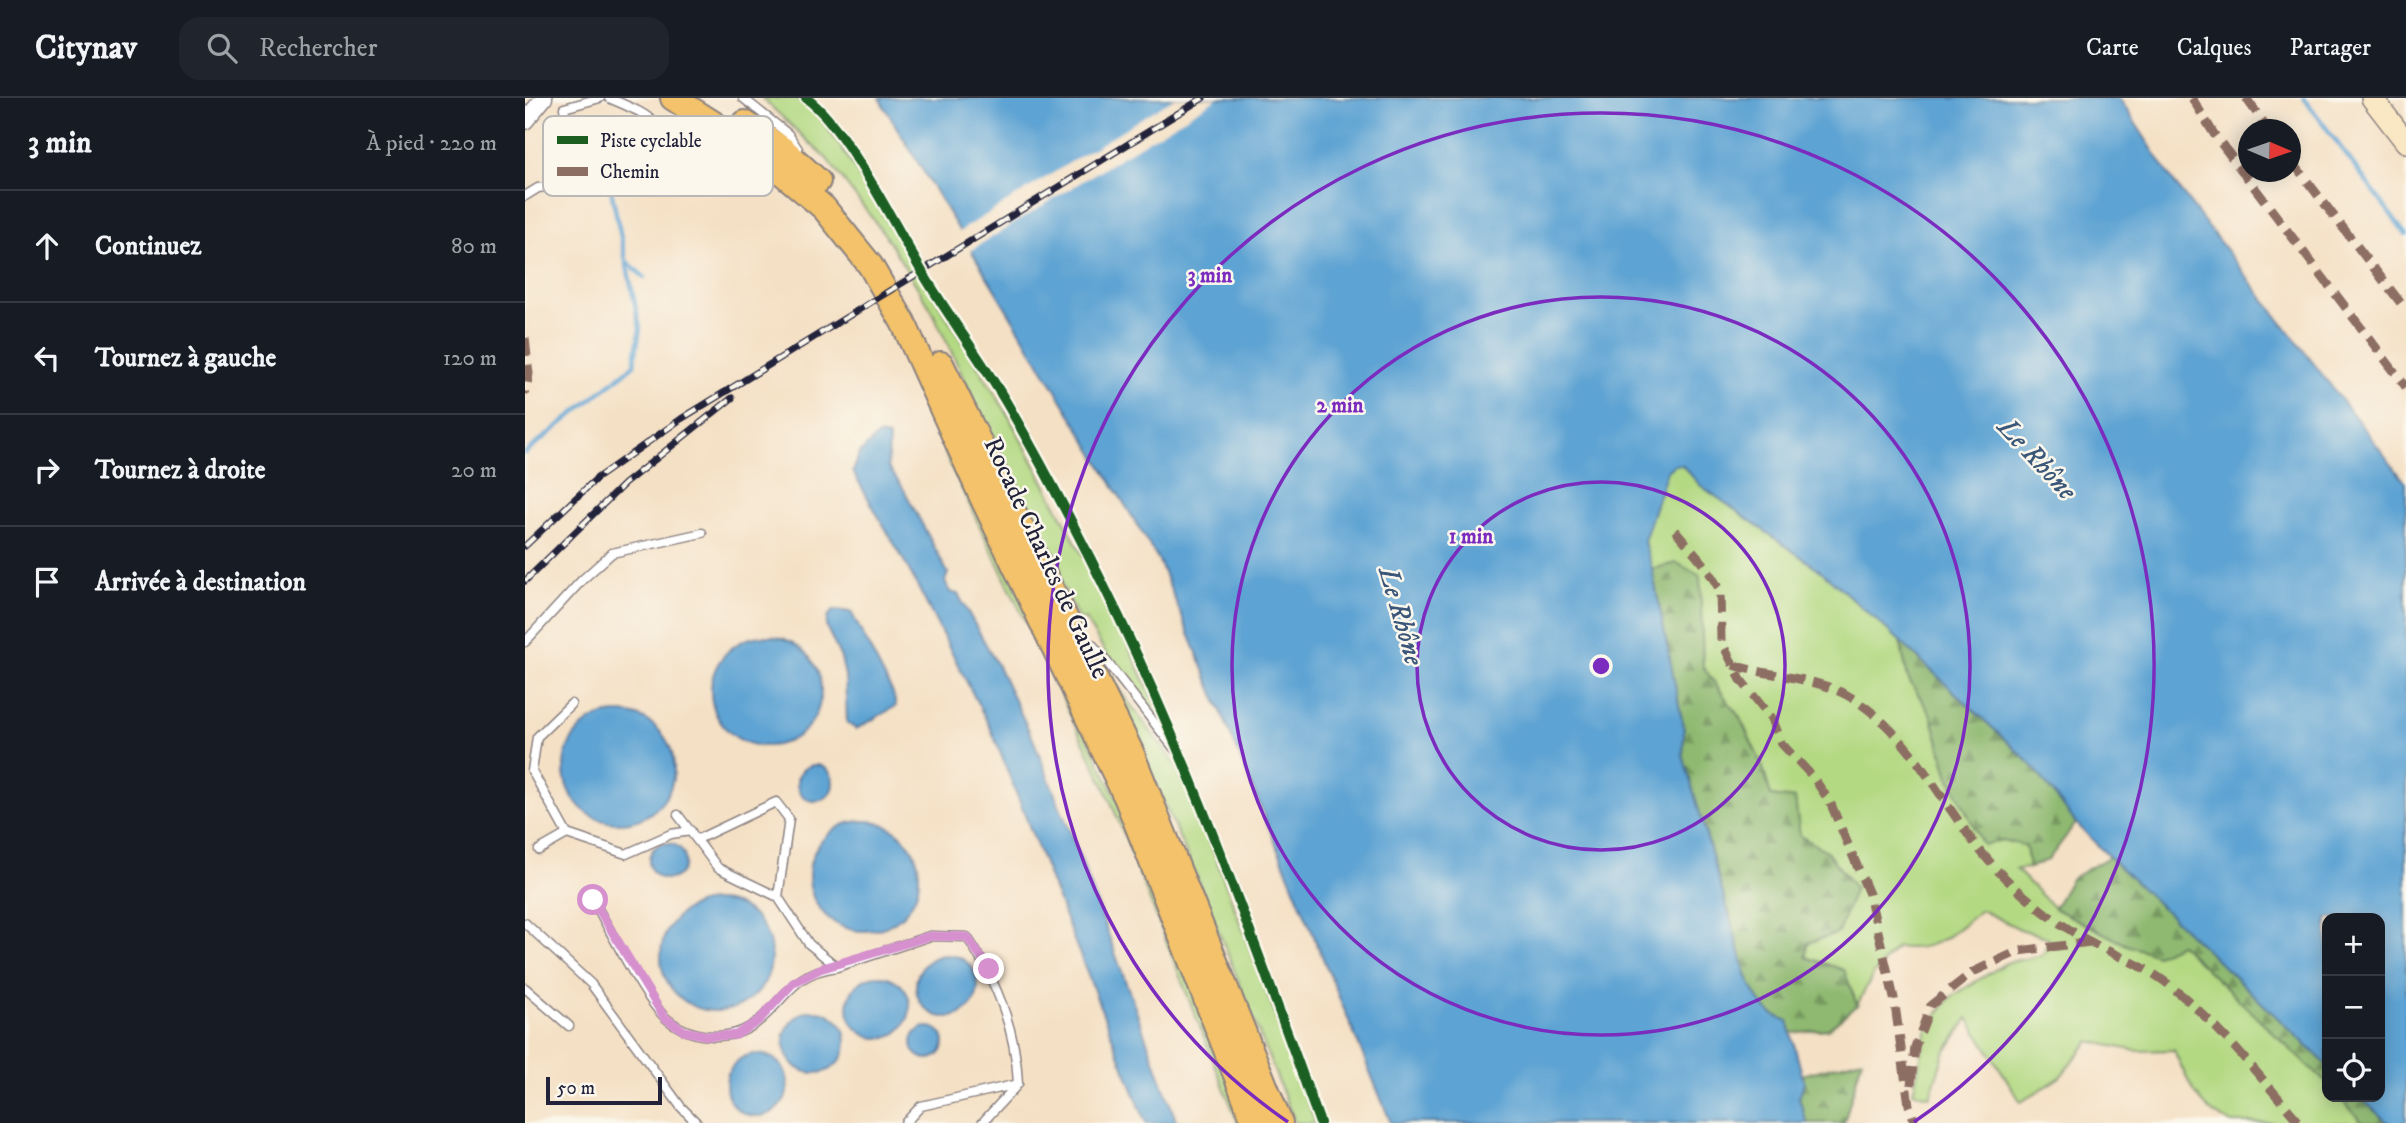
<!DOCTYPE html>
<html lang="fr">
<head>
<meta charset="utf-8">
<style>
  :root { --surface:#171b24; --page:#20242c; --text:#f1f3f6; --muted:#9ea1a6; --line:#363941 }
  body { margin:0; font-family:"IM FELL DW Pica",serif; background:var(--page); color:var(--text) }
  .controls { position:absolute; right:21px; bottom:21px; display:grid; overflow:hidden; border-radius:14px; box-shadow:0 4px 18px #0003 }
  .controls button { width:63px; height:63px; display:grid; place-items:center; padding:0; border:0; border-bottom:2px solid var(--line); background:var(--surface); color:var(--text); font:35px sans-serif }
  .compass { position:absolute; left:1713px; top:21px; width:63px; height:63px; border-radius:50%; background:var(--surface); box-shadow:0 4px 18px #0003; rotate:92deg }
  .scale { position:absolute; left:21px; bottom:18px; width:116px; box-sizing:border-box; padding-left:7px; border:4px solid #22223b; border-top:0; font-size:19px; line-height:24px; white-space:nowrap; color:#22223b; -webkit-text-stroke:5px #fbf7ec; paint-order:stroke }
  .stop { position:absolute; width:21px; height:21px; margin:-16px; border:5px solid #d690ce; border-radius:50%; background:#fff }
  .stop.end { background:#d690ce; border-color:#fff; box-shadow:0 2px 7px #0008 }
  .list { margin:0; padding:0; list-style:none }
  h2 { display:flex; justify-content:space-between; align-items:center; height:91px; margin:0; padding:0 28px; font-size:30px }
  h2 small { font-size:23px; font-weight:400; color:var(--muted) }
  .list li { display:grid; grid-template-columns:46px 1fr auto; gap:21px; align-items:center; box-sizing:border-box; height:112px; padding:0 28px; border-top:2px solid var(--line) }
  .list b { display:block; font-size:26px; white-space:nowrap }
  .list em { font-size:23px; font-style:normal; color:var(--muted) }
  .icon { flex:none; width:38px; height:38px; fill:none; stroke:currentColor; stroke-width:2; stroke-linecap:round; stroke-linejoin:round }
  .map { position:relative; flex:none; width:1881px; height:1025px; overflow:hidden }
  header { display:flex; align-items:center; gap:42px; box-sizing:border-box; height:98px; padding:0 35px; background:var(--surface); border-bottom:2px solid var(--line) }
  header strong { font-size:33px }
  nav { display:flex; gap:38px; margin-inline-start:auto; font-size:24px }
  .search { width:490px; height:63px; background:var(--page); display:flex; align-items:center; gap:18px; box-sizing:border-box; padding:0 24px; border-radius:21px; color:var(--muted); font-size:26px }
  main { display:flex }
  aside { flex:1; background:var(--surface) }
  .map>svg:first-child { display:block }
  .green { fill:#b4d983; stroke:#6b7e5f; stroke-width:2 }
  .forest { fill:url(#forest-firs); stroke:#586e56; stroke-width:2 }
  .water { fill:#5da3d3; stroke:#406287; stroke-width:2 }
  .pier { fill:#f4e0c4 }
  .lines { fill:none; stroke-linecap:round; stroke-linejoin:round }
  .stream { stroke:#5da3d3; stroke-width:4.5 }
  .lane-casing { stroke:#8b8180; stroke-width:11 }
  .street-casing { stroke:#8b8180; stroke-width:19 }
  .secondary-casing { stroke:#8b8180; stroke-width:24 }
  .primary-casing { stroke:#8b8180; stroke-width:28 }
  .lane { stroke:#fff; stroke-width:8 }
  .street { stroke:#fff; stroke-width:16 }
  .secondary { stroke:#fae7c3; stroke-width:21 }
  .primary { stroke:#f3c26a; stroke-width:24 }
  .rail-casing { stroke:#22223b; stroke-width:7 }
  .rail { stroke:#fbf7ec; stroke-width:4.5; stroke-dasharray:13; stroke-linecap:butt }
  .quiet { stroke:#8d6e63; stroke-width:9; stroke-dasharray:18 9; stroke-linecap:butt }
  .cycleway-casing { stroke:#fbf7ec; stroke-width:15 }
  .cycleway { stroke:#1b5e20; stroke-width:10 }
  .route { stroke:#d690ce; stroke-width:9 }
  .ring { fill:none; stroke:#7b2cbf; stroke-width:3.5 }
  .labels { text-anchor:middle; dominant-baseline:central; stroke-width:5; stroke-linejoin:round; paint-order:stroke }
  .street-label { font-size:26px; fill:#22223b; stroke:#fbf7ec }
  .water-label { font-size:28px; font-style:italic; fill:#3a5678; stroke:#fbf7ec }
  .key { fill:#fbf7ec; stroke:#bab7b7; stroke-width:2 }
  .key-label { font-size:19px; fill:#22223b }
  .centre { fill:#7b2cbf; stroke:#fbf7ec; stroke-width:3.5 }
  .ring-label { font-size:21px; text-anchor:middle; font-weight:bold; fill:#7b2cbf; stroke:#fbf7ec; stroke-width:5; stroke-linejoin:round; paint-order:stroke }
</style>
</head>
<body>
<header>
<strong>Citynav</strong>
<div class="search"><svg class="icon" aria-label="search" viewBox="0 0 24 24"><circle cx="10" cy="10" r="6"/><path d="M15 15l6 6"/></svg>Rechercher</div>
<nav><a>Carte</a><a>Calques</a><a>Partager</a></nav>
</header>
<main>
<aside>
<h2>3 min<small>À pied · 220 m</small></h2>
<ul class="list">
<li><svg class="icon" aria-label="ahead" viewBox="0 0 24 24"><path d="M12 20V5M6 11l6-6 6 6"/></svg><div><b>Continuez</b></div><em>80 m</em></li>
<li><svg class="icon" aria-label="left" viewBox="0 0 24 24"><path d="M17 20v-9H6M10 6l-5 5 5 5"/></svg><div><b>Tournez à gauche</b></div><em>120 m</em></li>
<li><svg class="icon" aria-label="right" viewBox="0 0 24 24"><path d="M7 20v-9h11M14 6l5 5-5 5"/></svg><div><b>Tournez à droite</b></div><em>20 m</em></li>
<li><svg class="icon" aria-label="arrive" viewBox="0 0 24 24"><path d="M6 21V4h12l-3 4 3 4H6"/></svg><div><b>Arrivée à destination</b></div></li>
</ul>
</aside>
<div class="map">
<svg width="1881" height="1025" viewBox="0 0 1881 1025">
  <defs>
    <pattern id="forest-firs" width="22" height="20" patternUnits="userSpaceOnUse" patternTransform="scale(1.75)"><rect width="22" height="20" fill="#8fb971"/><path d="M5 1l3.5 6h-7zM16 11l3.5 6h-7z" fill="#74965e"/></pattern>
  </defs>
  <rect width="100%" height="100%" fill="#fbf7ec"/>
  <filter id="ink" filterUnits="userSpaceOnUse"><feTurbulence type="fractalNoise" baseFrequency=".0143" numOctaves="2"/><feDisplacementMap in="SourceGraphic" scale="14" xChannelSelector="R" yChannelSelector="G"/><feConvolveMatrix kernelMatrix="1 2 1 2 8 2 1 2 1" color-interpolation-filters="sRGB"/></filter>
  <filter id="wash" filterUnits="userSpaceOnUse"><feTurbulence type="fractalNoise" baseFrequency=".00686" numOctaves="4" result="noise"/><feDisplacementMap in="SourceGraphic" scale="28" xChannelSelector="R" yChannelSelector="G"/><feGaussianBlur stdDeviation="1.57" result="paint"/><feColorMatrix in="noise" values="0 0 0 0 0 0 0 0 0 0 0 0 0 0 0 0 0 1.4 0 .05"/><feComposite in="paint" operator="in"/></filter>
  <g filter="url(#wash)">
    <rect width="100%" height="100%" fill="#f4e0c4"/>
    <path class="green" d="M237 0H271L289 11 318 52 482 315 588 514 645 638 593 575 560 521 554 522 406 211 360 137 302 61Z
      M426 354 590 697 720 1025H713L580 689 420 356Z
      M1149 367H1157L1175 387 1296 473 1375 543 1383 580 1406 617 1424 679 1441 711 1477 742 1501 748 1504 770 1491 771 1529 810 1602 847 1655 845 1796 979 1802 986V999H1814L1838 1025H1708C1675 1015 1662 982 1649 952L1611 953 1564 943 1535 979 1496 1004 1443 920 1419 956 1405 998 1388 994 1403 927 1426 899 1481 865 1518 857 1524 840 1495 831 1456 812C1428 835 1410 855 1372 849L1349 875 1332 907 1319 872 1281 859 1283 845 1330 790 1300 752 1275 738 1270 702 1246 698 1237 667 1215 620 1178 569 1175 478 1152 465 1127 471 1119 443 1142 372Z
      M583 577 660 679 791 1025H770L676 789Z"/>
    <path class="forest" d="M1152 465 1175 478 1178 569 1215 620 1237 667 1246 698 1270 701 1275 738 1300 752 1330 790 1313 835 1283 845 1281 859 1319 872 1332 907 1303 931 1266 935 1263 923C1238 916 1233 901 1222 879L1158 657 1159 632 1127 471Z
      M1375 543 1506 666 1551 725 1523 762 1504 770 1501 748 1477 742 1458 747 1424 679 1406 617 1383 580Z
      M1584 759 1802 967V986L1655 846 1632 857 1602 847 1529 810 1546 781Z
      M1337 961 1319 1025H1282L1274 1000 1279 984 1277 977Z
      M1814 999H1835L1863 1025H1838Z"/>
    <path class="water" d="M354 0H1594L1650 86 1881 385V1025H1863L1835 999H1855V820H1802V967L1584 759 1551 725 1506 666 1375 543 1296 473 1175 387 1157 367H1149L1142 373 1119 443 1127 471 1159 632 1158 657 1222 879C1233 901 1238 916 1263 923L1279 984 1274 1000 1282 1025H866L634 463Z
      M353 337 364 339 363 369 378 390 423 475 420 483 425 494 433 496 474 570 508 641 558 767 652 1025H621L466 631 382 468 328 374 334 356Z
      M309 512 326 514 368 595 371 608 331 631 322 625 320 578 316 560 301 528 303 518Z
      M186 593a55 55 0 1 1 110 0a55 55 0 1 1-110 0Z
      M39 670a55 55 0 1 1 110 0a55 55 0 1 1-110 0Z
      M272 685a18 18 0 1 1 36 0a18 18 0 1 1-36 0Z
      M284 778a55 55 0 1 1 110 0a55 55 0 1 1-110 0Z
      M124 763a18 18 0 1 1 36 0a18 18 0 1 1-36 0Z
      M136 858a55 55 0 1 1 110 0a55 55 0 1 1-110 0Z
      M391 888a31 31 0 1 1 62 0a31 31 0 1 1-62 0Z
      M323 909a31 31 0 1 1 62 0a31 31 0 1 1-62 0Z
      M259 944a31 31 0 1 1 62 0a31 31 0 1 1-62 0Z
      M387 945a16 16 0 1 1 32 0a16 16 0 1 1-32 0Z
      M201 987a31 31 0 1 1 62 0a31 31 0 1 1-62 0Z"/>
    <path class="pier" d="M649 0H692L443 154 432 135Z"/>
    <g class="lines">
      <path class="stream" d="M1779 0 1881 137
        M101 163 119 179
        M0 355 109 267 115 230 85 87"/>
    </g>
  </g>
  <g filter="url(#ink)">
    <g class="lines">
      <defs>
        <path id="lane" d="M84 0C133 21 135 21 145 74
          M218 0 263 36 273 51
          M0 98 13 90 40 86 46 52 39 10 75 0
          M0 544 57 482 87 455 177 435
          M557 545 567 546 578 559 656 659
          M153 717 193 770 253 799 284 846 312 869 405 838 442 839C471 882 491 933 493 986L457 1025
          M42 736 7 673 12 639 46 606
          M173 741 251 704 264 721 253 799
          M14 752 42 736 101 756 146 736 166 733
          M68 802C84 830 120 903 142 921 169 943 209 944 235 922 265 896 268 875 312 869
          M0 825 66 886 156 1009 172 1025
          M0 890 44 928
          M380 1025 396 1008 493 986"/>
        <path id="street" d="M0 23 19 0"/>
        <path id="secondary" d="M1847 0 1881 44"/>
        <path id="primary" d="M148 0 229 51 299 110 345 167 378 224 457 399 602 701 730 1025
          M220 25 259 52 293 83
          M416 266 606 654 755 1025"/>
      </defs>
      <use href="#lane" class="lane-casing"/>
      <use href="#street" class="street-casing"/>
      <use href="#secondary" class="secondary-casing"/>
      <use href="#primary" class="primary-casing"/>
      <use href="#lane" class="lane"/>
      <use href="#street" class="street"/>
      <use href="#secondary" class="secondary"/>
      <use href="#primary" class="primary"/>
      <defs>
        <path id="rail" d="M0 448 72 380 156 321 678 0
          M0 483 99 386 207 300"/>
      </defs>
      <use href="#rail" class="rail-casing"/>
      <use href="#rail" class="rail"/>
      <path class="quiet" d="M1667 0 1689 36 1881 289
        M1721 0 1744 32
        M1766 62 1881 212
        M0 240 4 276 0 296
        M1150 432 1179 466 1195 492 1196 543 1216 582 1246 620 1256 645 1288 679 1305 704 1344 796 1369 900 1384 1007 1390 1025
        M1208 567C1247 579 1296 579 1330 602 1395 644 1423 723 1476 776 1502 802 1532 826 1564 843 1589 857 1616 866 1639 883 1690 921 1733 977 1775 1025
        M1386 987 1390 949 1406 907 1448 874 1494 853 1565 844"/>
      <defs>
        <path id="cycleway" d="M281 0C322 29 371 131 399 177 426 222 458 264 484 309 523 377 560 448 594 519 672 683 733 854 795 1025"/>
      </defs>
      <use href="#cycleway" class="cycleway-casing"/>
      <use href="#cycleway" class="cycleway"/>
    </g>
  </g>
  <g class="lines" filter="url(#ink)">
    <path class="route" d="M68 802 139 919 159 933 183 938 211 937 233 923 268 885 295 871 405 838 442 839 464 871"/>
  </g>
  <g class="ring">
    <circle cx="1076" cy="568" r="184"/>
    <circle cx="1076" cy="568" r="369"/>
    <path d="M763 1024A553 553 0 1 1 1389 1024"/>
  </g>
  <g class="labels">
    <g class="street-label">
      <text transform="translate(521 460) rotate(65)">Rocade Charles de Gaulle</text>
    </g>
    <g class="water-label">
      <text transform="translate(1512 361) rotate(47)">Le Rhône</text>
      <text transform="translate(876 518) rotate(74)">Le Rhône</text>
    </g>
  </g>
  <rect x="18" y="18" width="230" height="80" rx="10" class="key"/>
  <rect x="32" y="38" width="31" height="8" fill="#1b5e20"/>
  <rect x="32" y="69" width="31" height="9" fill="#8d6e63"/>
  <g class="key-label">
    <text x="75" y="49">Piste cyclable</text>
    <text x="75" y="80">Chemin</text>
  </g>
  <circle cx="1076" cy="568" r="10" class="centre"/>
  <g class="ring-label">
    <text x="685" y="184">3 min</text>
    <text x="815" y="314">2 min</text>
    <text x="946" y="445">1 min</text>
  </g>
</svg>
<div class="controls">
<button>+</button>
<button>−</button>
<button><svg class="icon" aria-label="locate" viewBox="0 0 24 24"><circle cx="12" cy="12" r="6"/><path d="M12 2v4M12 18v4M2 12h4M18 12h4"/></svg></button>
</div>
<svg class="compass" viewBox="-18 -18 36 36"><path d="M0-13l5 13h-10z" fill="#e53935"/><path d="M0 13l5-13h-10z" fill="#9ea1a6"/></svg>
<div class="scale">50 m</div>
<div class="stop" style="left:68px;top:802px"></div>
<div class="stop end" style="left:464px;top:871px"></div>
</div>
</main>
</body>
</html>
